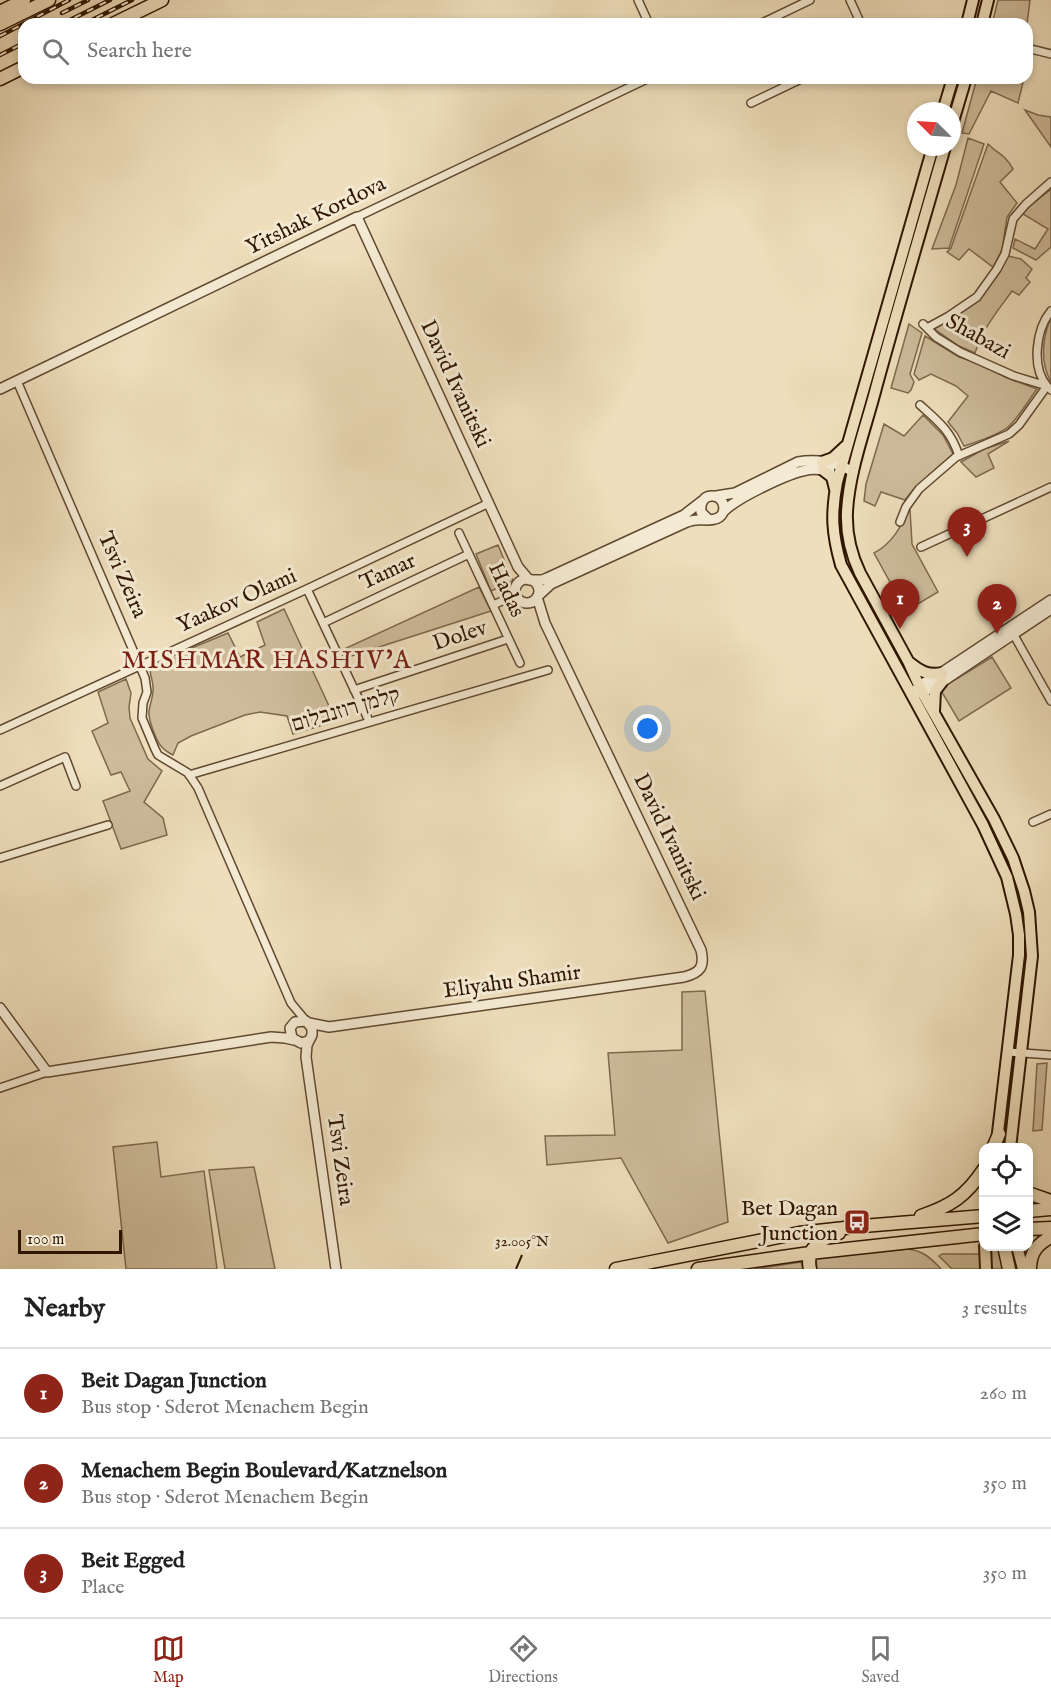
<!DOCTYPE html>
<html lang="en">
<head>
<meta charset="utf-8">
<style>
  :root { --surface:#fff; --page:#f6f6f6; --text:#222; --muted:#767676; --line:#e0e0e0; --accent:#8f2418 }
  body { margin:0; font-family:"IM FELL English","Frank Ruhl Libre",serif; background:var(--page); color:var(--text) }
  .controls { position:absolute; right:18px; bottom:18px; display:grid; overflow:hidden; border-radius:12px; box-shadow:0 3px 9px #0003 }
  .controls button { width:54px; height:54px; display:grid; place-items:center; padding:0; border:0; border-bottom:2px solid var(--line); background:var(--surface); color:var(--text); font:30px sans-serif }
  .compass { position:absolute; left:907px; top:102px; width:54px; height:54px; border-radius:50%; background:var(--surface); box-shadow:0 3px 9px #0003; rotate:294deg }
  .scale { position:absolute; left:18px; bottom:15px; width:104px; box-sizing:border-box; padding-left:6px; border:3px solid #2f1600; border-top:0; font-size:16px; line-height:21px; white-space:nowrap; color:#2f1600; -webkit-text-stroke:4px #f4ead3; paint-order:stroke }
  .you { position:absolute; left:648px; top:729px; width:21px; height:21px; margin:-15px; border:4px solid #fff; border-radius:50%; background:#1a73e8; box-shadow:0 0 0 9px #1a73e833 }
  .badge { display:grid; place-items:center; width:39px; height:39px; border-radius:50%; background:var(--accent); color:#fff; font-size:20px; font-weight:700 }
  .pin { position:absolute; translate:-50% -50px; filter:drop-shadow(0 2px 3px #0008) }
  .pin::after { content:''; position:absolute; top:32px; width:21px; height:18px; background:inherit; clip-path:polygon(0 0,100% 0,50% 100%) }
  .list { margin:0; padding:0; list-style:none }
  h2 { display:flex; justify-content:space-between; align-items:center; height:78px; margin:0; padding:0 24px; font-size:26px }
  h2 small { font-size:20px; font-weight:400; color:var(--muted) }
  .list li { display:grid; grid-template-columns:39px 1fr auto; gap:18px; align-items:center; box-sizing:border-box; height:90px; padding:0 24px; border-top:2px solid var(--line) }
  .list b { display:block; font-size:22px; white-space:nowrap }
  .list p { margin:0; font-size:20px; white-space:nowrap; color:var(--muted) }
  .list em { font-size:20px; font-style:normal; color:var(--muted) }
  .icon { flex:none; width:33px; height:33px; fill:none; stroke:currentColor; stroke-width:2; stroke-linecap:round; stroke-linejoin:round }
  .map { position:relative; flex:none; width:1051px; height:1269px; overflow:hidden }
  .search { position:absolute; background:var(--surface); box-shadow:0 3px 9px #0003; left:18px; right:18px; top:18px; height:66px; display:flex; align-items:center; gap:15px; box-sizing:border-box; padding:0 21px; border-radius:18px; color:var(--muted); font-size:22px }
  .sheet { height:348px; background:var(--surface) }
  nav { display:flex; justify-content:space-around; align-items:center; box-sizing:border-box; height:84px; border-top:2px solid var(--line); background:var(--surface); font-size:16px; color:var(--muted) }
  nav a { display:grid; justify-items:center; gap:3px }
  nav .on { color:var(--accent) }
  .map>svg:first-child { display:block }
  .green { fill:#cebc9b; stroke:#7e694e; stroke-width:1.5 }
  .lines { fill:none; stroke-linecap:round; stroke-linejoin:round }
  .minor-casing { stroke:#5f482f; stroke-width:10 }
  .tertiary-casing { stroke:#5f482f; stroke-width:12 }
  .primary-casing { stroke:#2f1600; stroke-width:14 }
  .trunk-casing { stroke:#2f1600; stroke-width:15 }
  .motorway-casing { stroke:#2f1600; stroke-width:15 }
  .minor { stroke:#f4ead3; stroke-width:7 }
  .tertiary { stroke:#f4ead3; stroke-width:9 }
  .primary { stroke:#eedebb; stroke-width:10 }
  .trunk { stroke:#eedebb; stroke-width:12 }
  .motorway { stroke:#eedebb; stroke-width:12 }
  .rail-casing { stroke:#2f1600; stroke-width:4.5 }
  .rail { stroke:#f4ead3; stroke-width:2; stroke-dasharray:7; stroke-linecap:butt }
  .ticks { fill:none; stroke:#2f1600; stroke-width:2 }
  .labels { text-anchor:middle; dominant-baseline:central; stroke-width:6; stroke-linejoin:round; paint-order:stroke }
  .street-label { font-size:22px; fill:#2f1600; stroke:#f4ead3 }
  .poi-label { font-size:22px; fill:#2f1600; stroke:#f4ead3; text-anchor:end }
  .quarter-label { font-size:26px; letter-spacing:1.5px; fill:#7a1f14; stroke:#f4ead3 }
  .ticks-label { font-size:15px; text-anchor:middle; fill:#2f1600; stroke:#f4ead3; stroke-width:6; stroke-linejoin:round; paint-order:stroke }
</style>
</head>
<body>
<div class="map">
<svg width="1051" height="1269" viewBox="0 0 1051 1269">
  <rect width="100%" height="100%" fill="#eedebb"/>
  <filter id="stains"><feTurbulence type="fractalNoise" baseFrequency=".00333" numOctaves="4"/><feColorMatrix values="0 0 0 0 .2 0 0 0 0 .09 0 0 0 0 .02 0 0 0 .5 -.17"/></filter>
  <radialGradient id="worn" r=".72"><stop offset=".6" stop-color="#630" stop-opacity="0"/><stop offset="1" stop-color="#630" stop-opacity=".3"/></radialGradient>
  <path class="green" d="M998 0H1030L1027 24H992Z
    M977 78H1024L1018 103 991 91 969 134 962 133Z
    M1025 110 1038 115 1051 117V147Z
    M968 138 984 144 949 248 932 249 956 185Z
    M988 144C999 155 1005 154 1013 169L1000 182 1017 203 1007 217 1002 250 993 267 969 249 959 260 947 252 951 248Z
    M1051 189V247L1036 260 1013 248 1015 239 1035 249 1048 229 1023 214 1025 210Z
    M1008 256 1021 259 1032 269 1026 278 1030 282 1019 295 1012 291C997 312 983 328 975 353L959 346 933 328C966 305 989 294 1008 256Z
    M1051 318V382C1040 363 1042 338 1051 318Z
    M909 324 922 333 910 374 914 382 911 390 908 393 891 388Z
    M925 336 959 357 978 363 1005 377 1037 389C1028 401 1019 417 1008 427 996 436 979 441 964 446L957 433 948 422 968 396 956 386 931 374 919 380 914 374Z
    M923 415 943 435 953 454 913 490 905 500 881 492 875 506 864 501 866 484 884 424 904 436Z
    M1009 441 988 454 994 468 976 477 961 462 984 449Z
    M910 509 912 544 938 592 906 611 874 553C892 544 901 526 910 509Z
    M498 545 513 581 491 591 476 554Z
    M479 587 491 611 348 657 344 649Z
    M284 609 336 721 293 734 287 716 260 712 245 715 191 736 178 743 173 755C169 753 164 750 161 746 156 740 148 719 149 711 150 703 154 695 153 687 153 678 147 672 153 664L228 633 240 657 265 645 257 622Z
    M992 657 1011 688 959 721 940 689Z
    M126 679 131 693 129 707 130 718 148 759 162 771 144 802 163 818 167 835 121 849 103 801 130 791 121 772 111 775 92 731 108 723 98 692Z
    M705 991 728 1222 668 1243 621 1158 547 1165 545 1136 615 1135 608 1053 682 1050V992Z
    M1047 1063 1042 1130 1033 1131 1037 1064Z
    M157 1142 161 1177 204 1171 217 1269H126L113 1147Z
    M254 1167 275 1269H225L209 1170Z
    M987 1247H1002L1007 1269H988Z
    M907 1249C922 1250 931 1258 941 1269H817L816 1257Z
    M942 1254H981L982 1269H952L939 1256Z
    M801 1262 803 1269H755Z"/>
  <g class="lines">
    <defs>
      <path id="minor" d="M638 0 649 24
        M850 0 861 24
        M760 24 810 0
        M1027 48 1051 54
        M751 103 803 78
        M357 217 649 78
        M923 324 936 337 960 352 1014 376 1047 386 1051 390
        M927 328 949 316 977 297 997 269 1005 254 1013 219 1026 204 1051 182
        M17 381 145 678 147 692 143 703 142 718 155 749 158 755 188 773 198 788 291 1003 306 1021
        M1047 386C1031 367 1036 329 1051 311
        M920 405C939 422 951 431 959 456
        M900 522 906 507 919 489 956 457 1009 434 1019 425 1047 386
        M459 533 520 663
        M921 547 1051 487
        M307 589 369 721
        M493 605 516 595
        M323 623 469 554
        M1011 630 1051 701
        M354 690 508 639
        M0 730 307 589 489 503
        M189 775 548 670
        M0 786 65 757 76 786
        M1033 822 1051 814
        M0 858 108 825
        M1009 1052 1051 1055
        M0 1088 47 1072"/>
      <path id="tertiary" d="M0 389 357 217 518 567 529 580
        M716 496 735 493 798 462C816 459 837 462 853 472
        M724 511C737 498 788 473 807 470 815 468 822 470 830 471
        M515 591a12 12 0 1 1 24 0a12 12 0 1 1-24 0Z
        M530 580H542L547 578 684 515 702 501
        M538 596 551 584 687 522C699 517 705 522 715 519 728 516 726 497 713 496 703 495 700 504 701 512L708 519
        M916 690 920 685 938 675 1051 600
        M918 693 925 691 942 682 1051 609
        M0 1008 47 1072 271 1037 285 1038 294 1040
        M309 1023 329 1027 684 977C700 973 705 967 701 950L545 623 537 597
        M308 1041 301 1043 292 1038 290 1028 295 1022 306 1021 312 1028V1035L307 1045 306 1057 336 1269"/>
      <path id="primary" d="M967 24 973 0
        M982 24 988 0
        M943 111 953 78
        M952 125 966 78
        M933 147 837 482C831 514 832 533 841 565L983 825 1007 877 1016 914 1019 935V955L997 1141
        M945 147C922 227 898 307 876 388 866 427 849 471 847 512 846 534 851 554 860 573L908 661 922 692 994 819 1013 858 1024 891 1029 912 1032 956 1010 1148
        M822 462 833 458 846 446
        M823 470 832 477 835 489
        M910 663C920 671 928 676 942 673
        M934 711 935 691 942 682
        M985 1246 986 1269
        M1017 1246 1023 1269"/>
      <path id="trunk" d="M993 1148 999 1134
        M1028 1193 1051 1201
        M1028 1211 1051 1209
        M921 1216C951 1206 966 1196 984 1169
        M1028 1229 1051 1228
        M1004 1246 1009 1269
        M616 1269 799 1233 863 1226 984 1216
        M698 1269 810 1253 984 1234
        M810 1269C805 1248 821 1239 839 1233
        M1030 1269C1030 1253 1037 1244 1051 1237"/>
      <path id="motorway" d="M0 12 24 0
        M0 24 49 0
        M113 24 162 0
        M0 79 24 67"/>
    </defs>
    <use href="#minor" class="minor-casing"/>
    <use href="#tertiary" class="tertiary-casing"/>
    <use href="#primary" class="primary-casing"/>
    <use href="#trunk" class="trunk-casing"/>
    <use href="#motorway" class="motorway-casing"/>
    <use href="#minor" class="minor"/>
    <use href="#tertiary" class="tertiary"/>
    <use href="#primary" class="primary"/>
    <use href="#trunk" class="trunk"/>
    <use href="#motorway" class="motorway"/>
    <defs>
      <path id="rail" d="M62 13 88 0
        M62 24 110 0
        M84 24 132 0
        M0 36 69 0
        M0 55 24 43"/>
    </defs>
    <use href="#rail" class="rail-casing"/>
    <use href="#rail" class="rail"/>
  </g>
  <path class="ticks" d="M516 1269 522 1255"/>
  <defs>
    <symbol id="bus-square" viewBox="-11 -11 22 22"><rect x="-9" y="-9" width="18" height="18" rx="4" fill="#8f2418" stroke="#f4ead3"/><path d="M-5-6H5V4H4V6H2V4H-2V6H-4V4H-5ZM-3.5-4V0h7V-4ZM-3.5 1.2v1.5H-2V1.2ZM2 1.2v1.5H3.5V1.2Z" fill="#fff"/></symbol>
  </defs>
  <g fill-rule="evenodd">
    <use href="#bus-square" x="842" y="1207" width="30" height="30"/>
  </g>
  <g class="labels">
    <g class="street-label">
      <text transform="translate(316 216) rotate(-26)">Yitshak Kordova</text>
      <text transform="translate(978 337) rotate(29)">Shabazi</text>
      <text transform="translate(455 384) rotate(65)">David Ivanitski</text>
      <text transform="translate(388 572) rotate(-25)">Tamar</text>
      <text transform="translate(122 575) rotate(66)">Tsvi Zeira</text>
      <text transform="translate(506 590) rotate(65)">Hadas</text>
      <text transform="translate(237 601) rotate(-24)">Yaakov Olami</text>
      <text transform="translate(460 636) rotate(-18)">Dolev</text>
      <text transform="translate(346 710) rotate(-16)">קלמן רוזנבלום</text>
      <text transform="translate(669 837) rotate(64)">David Ivanitski</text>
      <text transform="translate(512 982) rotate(-8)">Eliyahu Shamir</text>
      <text transform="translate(340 1160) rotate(82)">Tsvi Zeira</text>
    </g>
    <g class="poi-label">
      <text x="838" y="1209">Bet Dagan<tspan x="838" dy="25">Junction</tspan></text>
    </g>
    <g class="quarter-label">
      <text x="267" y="660">MISHMAR HASHIV'A</text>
    </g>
  </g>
  <g class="ticks-label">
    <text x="522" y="1246">32.005°N</text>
  </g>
  <rect width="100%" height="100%" filter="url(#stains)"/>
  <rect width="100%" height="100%" fill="url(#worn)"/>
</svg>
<div class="controls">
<button><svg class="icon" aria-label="locate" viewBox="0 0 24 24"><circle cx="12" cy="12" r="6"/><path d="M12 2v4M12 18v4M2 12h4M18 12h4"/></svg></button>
<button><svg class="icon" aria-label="layers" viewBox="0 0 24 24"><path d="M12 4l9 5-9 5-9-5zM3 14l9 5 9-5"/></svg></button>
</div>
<svg class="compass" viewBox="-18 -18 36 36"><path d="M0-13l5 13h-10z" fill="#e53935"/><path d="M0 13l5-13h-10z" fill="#767676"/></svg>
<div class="scale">100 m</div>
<div class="you"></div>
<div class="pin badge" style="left:900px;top:629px">1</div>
<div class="pin badge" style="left:997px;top:634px">2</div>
<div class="pin badge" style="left:967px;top:557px">3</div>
<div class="search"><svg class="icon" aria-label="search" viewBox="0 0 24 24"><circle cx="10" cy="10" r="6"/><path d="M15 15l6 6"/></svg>Search here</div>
</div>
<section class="sheet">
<h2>Nearby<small>3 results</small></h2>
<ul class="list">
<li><span class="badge">1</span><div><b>Beit Dagan Junction</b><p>Bus stop · Sderot Menachem Begin</p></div><em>260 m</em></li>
<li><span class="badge">2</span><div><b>Menachem Begin Boulevard/Katznelson</b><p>Bus stop · Sderot Menachem Begin</p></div><em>350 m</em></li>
<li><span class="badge">3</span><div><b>Beit Egged</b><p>Place</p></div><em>350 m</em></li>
</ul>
</section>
<nav>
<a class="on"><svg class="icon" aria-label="map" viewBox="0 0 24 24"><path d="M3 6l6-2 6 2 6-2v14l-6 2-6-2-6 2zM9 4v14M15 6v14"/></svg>Map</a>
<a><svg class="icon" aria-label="directions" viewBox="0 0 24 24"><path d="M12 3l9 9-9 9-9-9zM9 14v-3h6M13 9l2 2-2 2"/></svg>Directions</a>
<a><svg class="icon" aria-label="saved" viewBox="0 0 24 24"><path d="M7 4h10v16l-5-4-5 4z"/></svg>Saved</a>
</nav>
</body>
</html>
